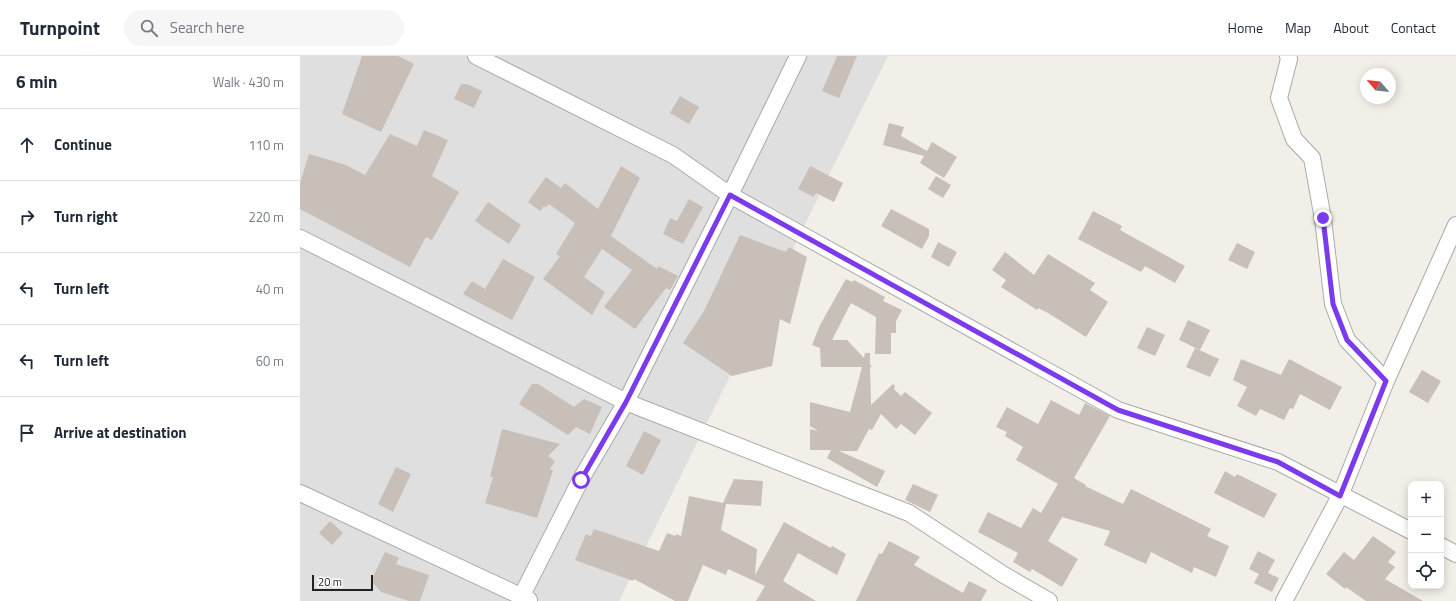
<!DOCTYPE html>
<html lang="en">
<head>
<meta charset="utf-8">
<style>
  :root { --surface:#fff; --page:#f6f6f7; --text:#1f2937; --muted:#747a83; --line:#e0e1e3 }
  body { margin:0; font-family:"Titillium Web",sans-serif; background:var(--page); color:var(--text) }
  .controls { position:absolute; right:12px; bottom:12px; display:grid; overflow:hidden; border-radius:8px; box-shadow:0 2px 10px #0003 }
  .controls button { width:36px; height:36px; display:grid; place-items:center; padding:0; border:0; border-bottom:1px solid var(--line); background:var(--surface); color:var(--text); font:20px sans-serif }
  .compass { position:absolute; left:1060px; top:12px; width:36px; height:36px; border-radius:50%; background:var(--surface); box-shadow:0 2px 10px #0003; rotate:298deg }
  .scale { position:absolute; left:12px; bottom:10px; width:61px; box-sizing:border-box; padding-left:4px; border:2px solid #222; border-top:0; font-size:11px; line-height:14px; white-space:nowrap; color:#222; -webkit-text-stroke:3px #fff; paint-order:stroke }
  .stop { position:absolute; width:12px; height:12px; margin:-9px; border:3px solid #7c3aed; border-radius:50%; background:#fff }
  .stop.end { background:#7c3aed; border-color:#fff; box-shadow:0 1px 4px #0008 }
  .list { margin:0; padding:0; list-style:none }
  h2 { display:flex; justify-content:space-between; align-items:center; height:52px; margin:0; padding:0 16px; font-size:17px }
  h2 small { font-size:13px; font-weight:400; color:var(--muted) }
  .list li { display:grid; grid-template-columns:26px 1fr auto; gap:12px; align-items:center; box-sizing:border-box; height:72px; padding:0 16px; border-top:1px solid var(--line) }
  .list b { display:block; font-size:15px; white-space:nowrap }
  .list em { font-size:13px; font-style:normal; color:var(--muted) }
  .icon { flex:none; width:22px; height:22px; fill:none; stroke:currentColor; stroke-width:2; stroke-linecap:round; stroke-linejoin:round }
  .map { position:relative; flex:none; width:1156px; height:545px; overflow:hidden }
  header { display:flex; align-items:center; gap:24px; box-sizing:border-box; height:56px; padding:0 20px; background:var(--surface); border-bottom:1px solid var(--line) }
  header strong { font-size:19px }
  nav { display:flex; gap:22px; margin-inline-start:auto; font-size:14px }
  .search { width:280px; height:36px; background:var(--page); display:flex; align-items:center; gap:10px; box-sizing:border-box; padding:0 14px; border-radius:22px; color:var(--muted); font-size:15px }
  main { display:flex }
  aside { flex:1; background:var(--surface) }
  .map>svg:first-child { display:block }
  .residential { fill:#e0dfdf }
  .building { fill:#c7bfb8 }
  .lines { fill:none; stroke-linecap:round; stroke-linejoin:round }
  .street-casing { stroke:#a9a9a9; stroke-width:18 }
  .street { stroke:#fff; stroke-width:16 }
  .route { stroke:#7c3aed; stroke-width:5 }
</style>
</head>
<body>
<header>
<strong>Turnpoint</strong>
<div class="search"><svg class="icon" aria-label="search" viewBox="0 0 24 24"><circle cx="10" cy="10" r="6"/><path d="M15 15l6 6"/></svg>Search here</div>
<nav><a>Home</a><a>Map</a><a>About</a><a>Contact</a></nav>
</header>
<main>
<aside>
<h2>6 min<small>Walk · 430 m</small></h2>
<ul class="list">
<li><svg class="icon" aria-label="ahead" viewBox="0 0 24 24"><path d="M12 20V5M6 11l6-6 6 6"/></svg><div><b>Continue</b></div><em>110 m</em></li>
<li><svg class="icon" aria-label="right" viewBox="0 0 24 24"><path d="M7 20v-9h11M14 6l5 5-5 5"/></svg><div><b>Turn right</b></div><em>220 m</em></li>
<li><svg class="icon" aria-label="left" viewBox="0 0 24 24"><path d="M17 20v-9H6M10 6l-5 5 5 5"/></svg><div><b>Turn left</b></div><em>40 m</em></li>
<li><svg class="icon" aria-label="left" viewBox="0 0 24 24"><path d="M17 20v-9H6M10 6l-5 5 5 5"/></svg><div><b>Turn left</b></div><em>60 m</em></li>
<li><svg class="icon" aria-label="arrive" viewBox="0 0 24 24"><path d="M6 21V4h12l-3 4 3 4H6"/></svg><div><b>Arrive at destination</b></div></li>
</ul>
</aside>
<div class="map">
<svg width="1156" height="545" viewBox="0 0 1156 545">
  <rect width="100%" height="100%" fill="#f2efe9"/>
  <path class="residential" d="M0 0H588L319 545H0Z"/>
  <path class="building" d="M62 0H98L114 8 81 76 42 58Z
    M537 0H557L539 42 522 35Z
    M161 28H167L182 35 174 52 154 43Z
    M380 40 399 51 389 68 370 57Z
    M589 67 604 71 601 80 627 95 632 86 657 101 644 122 620 107 624 100 583 89Z
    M124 74 148 84 132 120 159 136 132 184 126 181 110 211 0 153V127L9 98 46 109 65 119 90 78 117 90Z
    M321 110 340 122 311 180 357 213 358 210 378 220 370 234 366 232 335 273 304 251 332 214 302 193 284 221 305 236 292 259 243 223 260 200 256 198 275 167 249 148 246 151 244 150 240 155 228 146 246 121 261 132 265 127 298 153Z
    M510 110 543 127 534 146 516 137 514 141 498 133Z
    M636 120 651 129 643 142 628 133Z
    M389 143 403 151 383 188 363 178 370 162 377 165Z
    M188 146 221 169 209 188 175 165Z
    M591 153 629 173V180L622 193 581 170Z
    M793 155 822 170 820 174 885 210 875 227 845 210 841 216 778 183Z
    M440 179 486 196 489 191 507 201 490 268 480 263 472 310 432 320 383 287 404 255Z
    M638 186 657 196 649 211 631 201Z
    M937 187 955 196 947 213 928 204Z
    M705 196 734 219 748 198 795 227 790 234 808 246 786 281 748 257 738 252 737 254 701 231 706 224 692 214Z
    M203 203 235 221 212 264 163 238 172 225 185 233Z
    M546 223 552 226 554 224 585 241 583 245 602 254 596 265V277H591V298H575L576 261 551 247 532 284H547L564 302 565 297H570V308L572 311H570L571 349 593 328 595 330 594 333 601 340 605 336 632 357 615 379 601 368 596 373 581 358 572 374 569 373 557 395H539L585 415 577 431 527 402 531 394H510V373L518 375 510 370V346L550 356 562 311H521L520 292 512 289 520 269Z
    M888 264 910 274 900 294 879 284Z
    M847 271 865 279 855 300 837 292Z
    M895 292 919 303 910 321 886 311Z
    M941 303 981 319 989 303 1042 331 1030 354 1000 338 993 353 990 352 984 364 960 353 956 360 937 350 947 331 933 324Z
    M1122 314 1141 325 1128 347 1109 336Z
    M232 328H238L274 351 284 343 302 351 290 378 276 371 268 379 219 348Z
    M751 344 779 359 785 347 810 360 774 422 786 429 785 430 823 448 831 433 911 473 907 480 929 490 916 521 894 511 892 517 851 496 846 508 804 489 810 475 762 461 748 485 778 503 762 531 732 513 730 516 713 506 718 497 678 476 688 456 721 472 733 452 741 457 758 428 716 404 723 391 705 380 707 376 696 371 707 351 738 368Z
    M202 373 260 388 248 400 255 405 250 413 253 415 237 462 185 447 193 421H190Z
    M344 375 361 384 343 419 326 410Z
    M96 411 111 418 93 456 78 448Z
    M925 415 935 421 937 418 977 438 964 462 914 437Z
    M434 423 463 425 461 450 426 448 421 474 457 493 455 519 484 466 531 492 532 490 546 498 537 519 498 497 483 525 516 545H456L465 530 428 513 426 519 403 509 388 545H375L334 523 333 525 275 504 286 478 291 480 294 473 359 495 367 477 375 480 376 478 381 480 389 440 423 447Z
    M613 428 638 439 630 456 605 444Z
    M30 465 43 477 32 489 19 477Z
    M1073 480 1096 496 1088 506 1095 511 1085 523 1123 545H1066L1046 531 1045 533 1026 518 1044 496 1054 504Z
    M589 485 620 501 614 509 663 537 669 525 687 534 681 545H556L579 497 582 498Z
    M958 495 975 504 968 517 979 522 972 536 954 527 959 518 949 513Z
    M85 496 99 502 96 508 129 519 120 545H109L81 536 71 525Z"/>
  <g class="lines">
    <defs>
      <path id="street" d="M176 0 373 99 430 139 818 354 978 406 1111 475
        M988 0 989 3 979 42 994 83 1012 102 1023 163 1033 248 1047 284 1086 325
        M0 182 326 346 609 457 704 519 749 545
        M0 437 229 544
        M1141 490 1156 498
        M221 541 281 423 326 346 430 139 498 0
        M984 545 1040 440 1086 325 1156 169"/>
    </defs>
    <use href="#street" class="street-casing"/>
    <use href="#street" class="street"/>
  </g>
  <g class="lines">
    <path class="route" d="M281 424 326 346 430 139 818 354 978 406 1040 440 1086 325 1047 284 1033 248 1023 162"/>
  </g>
</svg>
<div class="controls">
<button>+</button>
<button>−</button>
<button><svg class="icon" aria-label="locate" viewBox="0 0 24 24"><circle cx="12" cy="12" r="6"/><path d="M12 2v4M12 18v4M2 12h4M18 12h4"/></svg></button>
</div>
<svg class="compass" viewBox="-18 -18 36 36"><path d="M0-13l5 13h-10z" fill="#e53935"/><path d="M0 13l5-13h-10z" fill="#747a83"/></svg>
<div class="scale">20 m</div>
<div class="stop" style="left:281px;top:424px"></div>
<div class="stop end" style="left:1023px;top:162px"></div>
</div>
</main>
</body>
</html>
